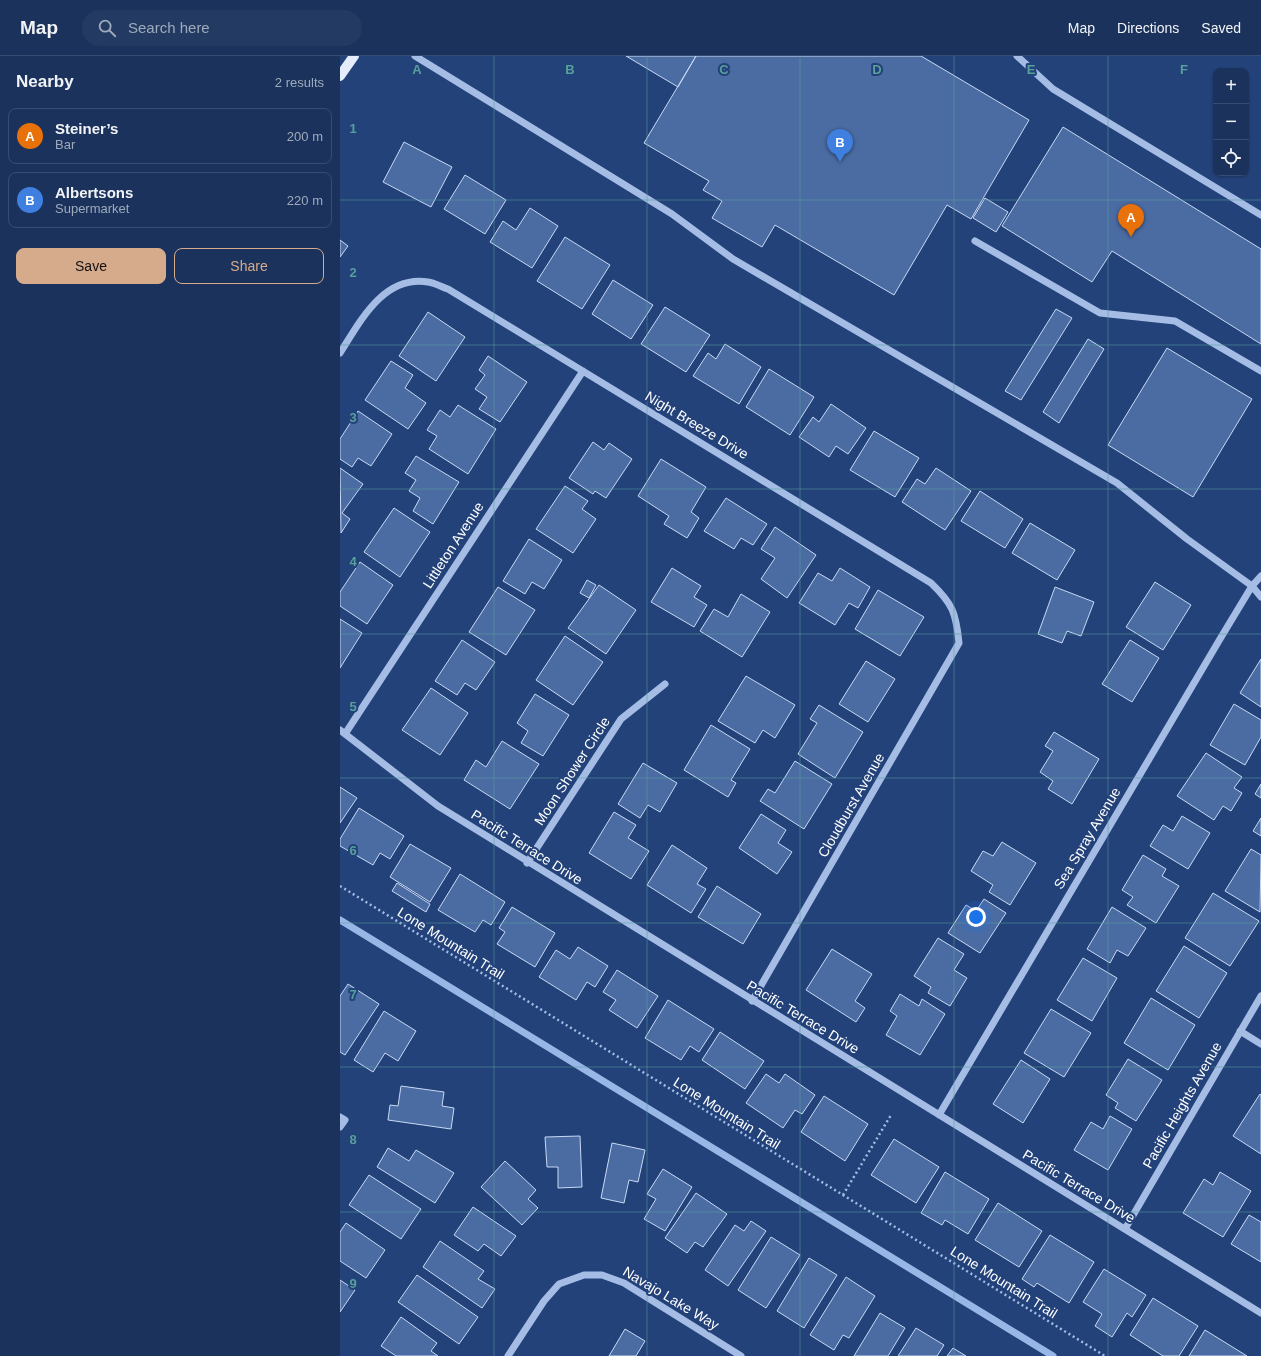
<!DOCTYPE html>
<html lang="en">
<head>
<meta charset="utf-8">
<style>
  :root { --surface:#1a325c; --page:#233a62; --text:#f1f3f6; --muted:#9faabb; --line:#384d72; --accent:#d6ab8b }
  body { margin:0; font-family:Arial,sans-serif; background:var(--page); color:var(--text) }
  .controls { position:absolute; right:12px; top:12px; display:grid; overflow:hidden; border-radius:8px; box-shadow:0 1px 3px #0004 }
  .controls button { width:36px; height:36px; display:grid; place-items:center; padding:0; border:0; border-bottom:1px solid var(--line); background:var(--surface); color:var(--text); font:20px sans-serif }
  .you { position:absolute; left:636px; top:861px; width:14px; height:14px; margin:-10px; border:3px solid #fff; border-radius:50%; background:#1a73e8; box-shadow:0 0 0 6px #1a73e833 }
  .badge { display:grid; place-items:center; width:26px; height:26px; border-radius:50%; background:var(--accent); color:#fff; font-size:13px; font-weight:700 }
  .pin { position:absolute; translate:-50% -33px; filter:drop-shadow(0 1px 2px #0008) }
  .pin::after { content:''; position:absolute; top:21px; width:14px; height:12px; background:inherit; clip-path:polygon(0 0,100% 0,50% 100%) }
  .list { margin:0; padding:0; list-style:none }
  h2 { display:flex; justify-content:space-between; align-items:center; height:52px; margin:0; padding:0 16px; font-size:17px }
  h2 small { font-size:13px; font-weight:400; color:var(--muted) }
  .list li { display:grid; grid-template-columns:26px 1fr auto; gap:12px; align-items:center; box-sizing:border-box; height:56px; margin:0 8px 8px; padding:0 8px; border:1px solid var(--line); border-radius:8px }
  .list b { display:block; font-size:15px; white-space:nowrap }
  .list p { margin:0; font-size:13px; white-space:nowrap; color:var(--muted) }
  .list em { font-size:13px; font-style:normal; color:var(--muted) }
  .actions { display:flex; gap:8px; padding:12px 16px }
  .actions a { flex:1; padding:9px 0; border:1px solid var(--accent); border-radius:8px; text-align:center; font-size:14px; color:var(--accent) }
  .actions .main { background:var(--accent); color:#111 }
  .icon { flex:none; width:22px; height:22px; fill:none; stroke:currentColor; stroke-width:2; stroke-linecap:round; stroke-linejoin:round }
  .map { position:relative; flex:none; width:921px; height:1300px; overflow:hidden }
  header { display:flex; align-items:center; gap:24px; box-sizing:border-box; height:56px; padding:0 20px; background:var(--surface); border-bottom:1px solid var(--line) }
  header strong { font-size:19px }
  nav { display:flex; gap:22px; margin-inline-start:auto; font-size:14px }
  .search { width:280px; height:36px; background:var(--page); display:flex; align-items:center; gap:10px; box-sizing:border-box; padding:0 14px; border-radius:22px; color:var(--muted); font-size:15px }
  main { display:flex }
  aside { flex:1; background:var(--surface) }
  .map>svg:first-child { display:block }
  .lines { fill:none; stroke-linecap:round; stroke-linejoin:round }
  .stream { stroke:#99b7e6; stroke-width:7 }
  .building { fill:#4b6ca3; stroke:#c8d9f4 }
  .path { stroke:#a5bde5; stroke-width:2.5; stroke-dasharray:2 3; stroke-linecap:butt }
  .minor { stroke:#a5bde5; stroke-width:7 }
  .major { stroke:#e5ecfc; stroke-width:10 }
  .grid { fill:none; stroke:#579f9a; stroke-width:1; stroke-opacity:0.55 }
  .labels { text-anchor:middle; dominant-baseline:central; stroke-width:4; stroke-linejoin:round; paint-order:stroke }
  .street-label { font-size:14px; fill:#fff; stroke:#23427a }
  .grid-label { font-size:13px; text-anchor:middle; font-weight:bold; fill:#579f9a; stroke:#23427a; stroke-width:4; stroke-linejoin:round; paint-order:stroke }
</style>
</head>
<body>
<header>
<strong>Map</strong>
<div class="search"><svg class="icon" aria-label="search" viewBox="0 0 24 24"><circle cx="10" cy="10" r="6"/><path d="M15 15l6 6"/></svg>Search here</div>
<nav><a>Map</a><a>Directions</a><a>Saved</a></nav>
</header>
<main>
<aside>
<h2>Nearby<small>2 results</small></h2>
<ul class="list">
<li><span class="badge" style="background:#e8710a">A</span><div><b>Steiner’s</b><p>Bar</p></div><em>200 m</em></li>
<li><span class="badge" style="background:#3f7fe0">B</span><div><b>Albertsons</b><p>Supermarket</p></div><em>220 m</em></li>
</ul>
<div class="actions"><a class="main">Save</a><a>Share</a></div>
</aside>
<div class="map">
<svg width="921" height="1300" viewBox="0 0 921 1300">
  <rect width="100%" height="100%" fill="#23427a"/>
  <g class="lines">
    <path class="stream" d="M0 864 713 1300"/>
  </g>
  <path class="building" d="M286 0H356L338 31Z
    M356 0H581L689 64 631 163 607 149 554 239 435 169 422 191 372 162 382 145 363 134 369 125 304 87Z
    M723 71 921 193V288L772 195 752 226 662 170Z
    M64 86 112 111 91 151 43 126Z
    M125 119 166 144 145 178 104 153Z
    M645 142 668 156 656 176 633 162Z
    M190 152 218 170 192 212 150 186 163 165 176 174Z
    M225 181 270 209 242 253 197 225Z
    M0 184 8 190 0 201Z
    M273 224 313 249 291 283 252 258Z
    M325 251 370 279 346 316 301 288Z
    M716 253 732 262 681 344 665 335Z
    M88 256 125 281 96 325 59 300Z
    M748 283 764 293 719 367 703 356Z
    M385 288 421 311 399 348 353 320 368 297 376 303Z
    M827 292 912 343 853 441 768 389Z
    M148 300 187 326 160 366 139 353 147 341 135 333 145 319 139 314Z
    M51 305 73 319 65 332 86 347 68 373 25 344Z
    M429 313 474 341 450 379 406 351Z
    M491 348 526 372 508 398 496 390 489 401 459 381 473 361 479 366Z
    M118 349 156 373 128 418 89 393 97 380 87 374 100 354 110 361Z
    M18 355 52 378 31 410 18 402 12 411 0 403V383Z
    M534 375 579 402 555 441 510 414Z
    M253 386 264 394 269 387 292 403 266 442 255 435 253 438 229 422Z
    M76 400 119 426 93 468 73 455 80 442 69 435 76 424 65 417Z
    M321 403 366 431 351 456 359 462 347 482 324 468 329 460 298 440Z
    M0 412 23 428 2 457 10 463 1 477Z
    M596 412 631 435 605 474 562 446 577 423 585 428Z
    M225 430 248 445 242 453 256 463 233 497 196 473Z
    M640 435 683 463 665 492 621 465Z
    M386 442 427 468 413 489 401 482 394 493 364 475Z
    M54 452 90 476 60 521 24 496Z
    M690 467 735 494 717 524 672 497Z
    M435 471 476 499 447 542 421 523 435 502 421 493Z
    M189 483 222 504 204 533 192 526 185 538 163 525Z
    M20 506 53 529 27 568 0 550V536Z
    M332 512 361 530 354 541 367 549 354 571 311 546Z
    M500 512 530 531 518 552 509 547 495 569 459 547 478 517 492 525Z
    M247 524 256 529 249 542 240 537Z
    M815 526 851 549 823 594 786 571Z
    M259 529 296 554 266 598 228 572Z
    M158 531 195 554 166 599 129 576Z
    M715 531 754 546 741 580 727 575 722 587 698 578Z
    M538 534 584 561 560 600 515 573Z
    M401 538 430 556 402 601 360 575 374 553 388 561Z
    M0 563 22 577 0 612Z
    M225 580 263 606 233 649 196 624Z
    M122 584 155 606 136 634 125 627 117 639 95 625Z
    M790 584 819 602 792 646 762 628Z
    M921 603V651L900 637Z
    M526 605 555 623 528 666 499 648Z
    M406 620 455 649 435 682 423 674 415 687 378 665Z
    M91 632 128 657 100 699 62 674Z
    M195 638 229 659 203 700 181 687 188 675 177 667Z
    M894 648 921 664V681L905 709 870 689Z
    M479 649 523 676 495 722 458 698 477 667 470 663Z
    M371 669 410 693 391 724 396 727 388 741 344 714Z
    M714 676 759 703 732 748 708 733 713 725 700 716 713 695 705 690Z
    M162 685 199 708 170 753 124 724 136 704 146 711Z
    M866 697 902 721 894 732 902 737 891 755 883 750 874 764 837 740Z
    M455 705 492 728 464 773 420 745 428 733 435 737Z
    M303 707 337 727 320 756 308 749 300 762 278 748Z
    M921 728V742L915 738Z
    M0 731 17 742 0 767Z
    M19 752 64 780 50 803 40 797 33 809 0 790V783Z
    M274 756 296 769 288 782 309 795 291 823 249 797Z
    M421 758 446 774 438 787 452 796 437 818 399 792Z
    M842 760 870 777 848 813 810 790 823 769 833 775Z
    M921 762V780L913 775Z
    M662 786 696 807 670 849 649 836 653 829 631 815 643 795 653 800Z
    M70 788 111 812 90 846 50 821Z
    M332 789 367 812 357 828 366 833 351 857 307 829Z
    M911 793 921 799 920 856 885 835Z
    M803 799 826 813 822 820 839 830 816 867 787 849 793 841 782 834Z
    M120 818 165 846 151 869 143 864 135 876 98 854Z
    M57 827 90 848 86 856 52 835Z
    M377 830 421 858 403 888 358 861Z
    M873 837 919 865 890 910 845 882Z
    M644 843 666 857 640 897 608 877 626 849 636 855Z
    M172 851 215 877 195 911 157 888 165 876 159 872Z
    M772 851 806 872 788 900 777 894 770 907 747 893Z
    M598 882 624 898 614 914 627 922 610 950 588 937 591 931 574 920Z
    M844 890 887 917 859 962 816 935Z
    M238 891 268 910 255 931 247 926 236 944 199 921 216 894 230 903Z
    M492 893 532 918 515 945 525 952 516 966 466 934Z
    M743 902 777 922 752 965 717 944Z
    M277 914 318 940 297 972 269 954 276 944 263 936Z
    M8 928 39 948 5 999 0 996V940Z
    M560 938 579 950 582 943 605 958 580 999 546 979 557 960 550 955Z
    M811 942 855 969 828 1014 784 987Z
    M328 944 374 973 359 996 350 990 341 1004 305 982Z
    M711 953 751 977 724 1021 684 997Z
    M44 955 76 975 58 1005 45 997 33 1016 14 1004Z
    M380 976 424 1005 405 1033 362 1004Z
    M788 1003 822 1024 796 1065 775 1052 778 1047 766 1039Z
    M681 1004 710 1023 683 1067 653 1048Z
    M426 1018 439 1027 445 1018 475 1039 462 1058 455 1054 443 1072 406 1047Z
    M61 1030 104 1036 102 1050 114 1052 111 1073 48 1064 50 1049 58 1050Z
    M920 1038 921 1039V1098L893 1080Z
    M484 1040 528 1068 505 1105 461 1076Z
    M770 1060 792 1073 768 1114 734 1094 751 1066 763 1073Z
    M240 1080 242 1131 218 1132V1111H207L205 1081Z
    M554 1083 599 1111 576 1147 531 1119Z
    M272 1087 305 1094 298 1126 289 1124 284 1147 261 1142Z
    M48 1092 69 1105 76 1094 114 1117 95 1147 37 1111Z
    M165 1105 196 1134 188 1143 198 1152 182 1169 141 1131Z
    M323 1113 352 1131 325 1175 304 1163 316 1143 307 1138Z
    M605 1116 649 1143 628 1178 605 1164 602 1169 581 1157Z
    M880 1116 911 1135 883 1181 843 1157 864 1123 873 1129Z
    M29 1119 81 1153 61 1183 9 1149Z
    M356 1137 387 1158 363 1191 355 1186 347 1197 325 1182Z
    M658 1147 702 1175 679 1211 635 1184Z
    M133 1151 176 1180 161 1200 144 1188 138 1195 114 1179Z
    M909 1159 921 1166V1206L891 1188Z
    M411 1165 426 1175 388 1230 365 1214 395 1169 404 1175Z
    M6 1167 45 1194 26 1222 0 1205V1176Z
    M710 1179 754 1206 729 1247 697 1227 694 1231 682 1223Z
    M431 1181 460 1199 426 1252 398 1234Z
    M100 1185 144 1215 138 1223 155 1233 142 1252 83 1211Z
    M469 1202 497 1219 464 1272 437 1255Z
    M764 1213 806 1239 792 1261 787 1257 772 1281 755 1270 762 1258 743 1246Z
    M77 1219 138 1261 119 1288 58 1246Z
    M506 1221 535 1240 509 1282 503 1279 494 1294 470 1279Z
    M0 1224 15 1234 0 1256Z
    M813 1242 858 1270 839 1300H823L790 1279Z
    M540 1257 565 1272 548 1300H514Z
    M61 1261 97 1287 91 1295 98 1300H56L41 1290Z
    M576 1272 604 1289 597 1300H558Z
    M285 1273 305 1285 296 1300H269Z
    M865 1274 907 1300H849Z
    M613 1292 626 1300H607Z"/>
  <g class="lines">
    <path class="path" d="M0 830 765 1300
      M503 1139 551 1059"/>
    <path class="minor" d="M75 0 332 158 393 203 777 427 847 483 912 530 921 541
      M677 0 713 33 921 159
      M635 185 760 257 835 265 921 315
      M0 297C20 266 43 219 88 226 95 227 102 231 108 233L591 527C613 548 616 557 619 587L412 945
      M0 674 98 750 921 1257
      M5 678 243 315
      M187 807 281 663 325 628
      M900 975 921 988
      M599 1059 880 583 912 530 921 520
      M0 1061 5 1064 0 1071
      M785 1173 921 940
      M168 1300 204 1245 219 1228 244 1219H262L284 1227 401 1300"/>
    <path class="major" d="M0 20 14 0"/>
  </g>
  <path class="grid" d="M154 0V1300M307 0V1300M460 0V1300M614 0V1300M768 0V1300M0 144H921M0 289H921M0 433H921M0 578H921M0 722H921M0 867H921M0 1011H921M0 1156H921"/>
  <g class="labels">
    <g class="street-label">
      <text transform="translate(357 369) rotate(31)">Night Breeze Drive</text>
      <text transform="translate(113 489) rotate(-57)">Littleton Avenue</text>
      <text transform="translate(232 715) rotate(-57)">Moon Shower Circle</text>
      <text transform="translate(511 749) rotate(-60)">Cloudburst Avenue</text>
      <text transform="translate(747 782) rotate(-59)">Sea Spray Avenue</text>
      <text transform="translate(187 791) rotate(32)">Pacific Terrace Drive</text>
      <text transform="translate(111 887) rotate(32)">Lone Mountain Trail</text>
      <text transform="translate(463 961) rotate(31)">Pacific Terrace Drive</text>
      <text transform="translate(842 1049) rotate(-60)">Pacific Heights Avenue</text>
      <text transform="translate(387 1057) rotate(32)">Lone Mountain Trail</text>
      <text transform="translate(739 1130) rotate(31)">Pacific Terrace Drive</text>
      <text transform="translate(664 1226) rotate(32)">Lone Mountain Trail</text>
      <text transform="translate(331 1242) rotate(31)">Navajo Lake Way</text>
    </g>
  </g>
  <g class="grid-label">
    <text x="77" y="18">A</text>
    <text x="230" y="18">B</text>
    <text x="384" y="18">C</text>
    <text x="537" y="18">D</text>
    <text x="691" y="18">E</text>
    <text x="844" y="18">F</text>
    <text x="13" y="77">1</text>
    <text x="13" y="221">2</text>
    <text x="13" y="366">3</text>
    <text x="13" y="510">4</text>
    <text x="13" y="655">5</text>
    <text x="13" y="799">6</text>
    <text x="13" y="943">7</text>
    <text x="13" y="1088">8</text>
    <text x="13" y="1232">9</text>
  </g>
</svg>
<div class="controls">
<button>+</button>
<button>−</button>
<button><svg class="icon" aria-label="locate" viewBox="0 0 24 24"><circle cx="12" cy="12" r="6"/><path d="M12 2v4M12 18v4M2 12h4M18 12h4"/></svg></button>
</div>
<div class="you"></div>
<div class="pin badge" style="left:791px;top:181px;background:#e8710a">A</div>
<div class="pin badge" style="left:500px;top:106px;background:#3f7fe0">B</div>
</div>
</main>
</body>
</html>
